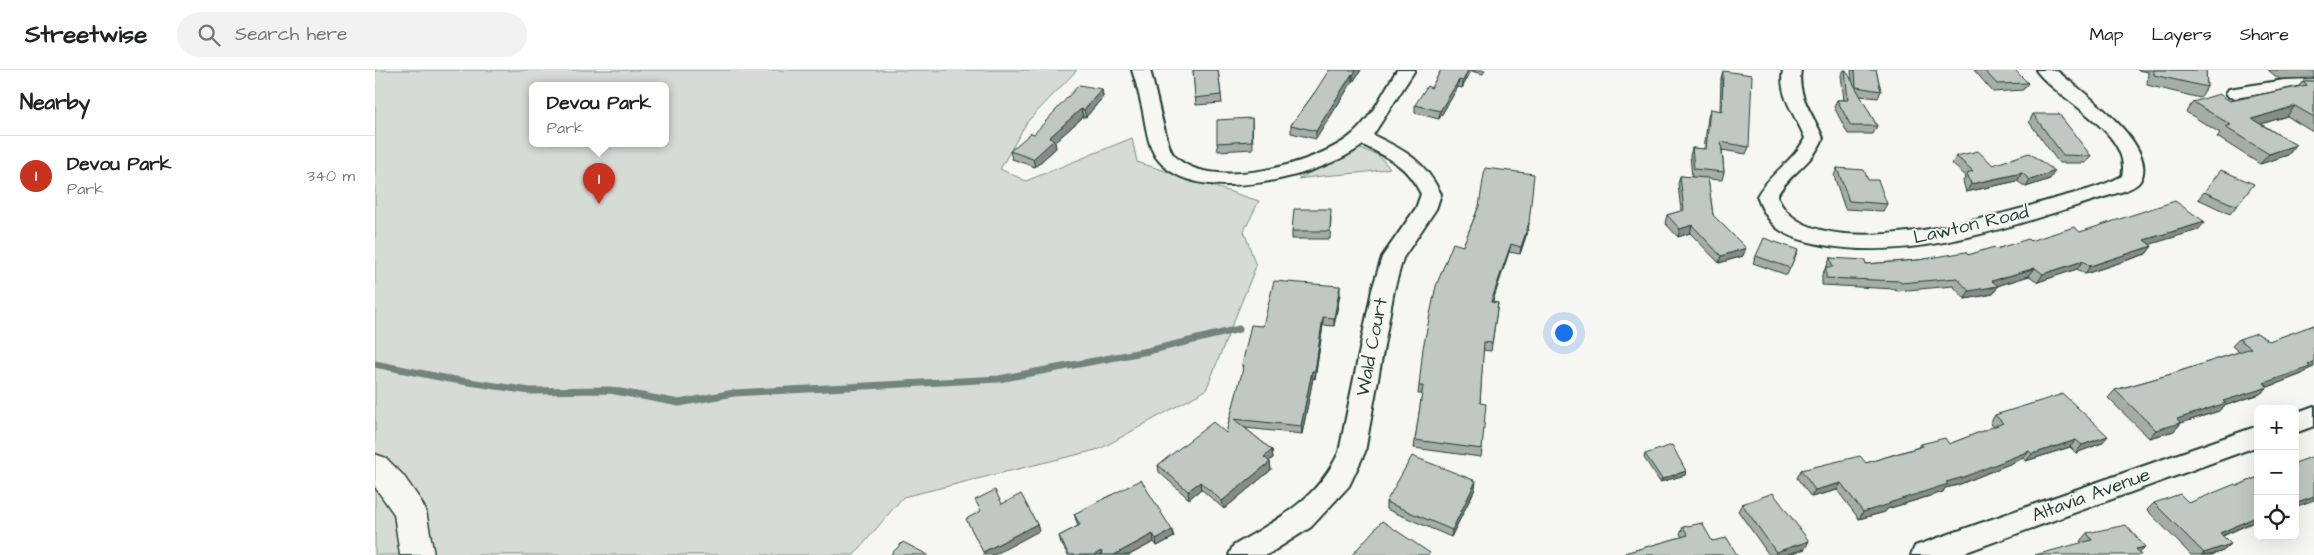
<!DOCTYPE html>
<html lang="en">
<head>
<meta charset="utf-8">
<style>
  :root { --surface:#fff; --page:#f2f2f2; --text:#202124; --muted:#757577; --line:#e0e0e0; --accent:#c8321e }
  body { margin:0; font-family:"Architects Daughter",sans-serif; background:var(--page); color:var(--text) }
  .controls { position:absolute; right:15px; bottom:15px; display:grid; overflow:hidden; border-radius:8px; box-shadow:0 5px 20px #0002 }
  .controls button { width:45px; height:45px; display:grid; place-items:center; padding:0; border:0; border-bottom:1px solid var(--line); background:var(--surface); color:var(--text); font:25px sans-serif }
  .you { position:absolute; left:1188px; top:262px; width:18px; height:18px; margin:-12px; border:4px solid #fff; border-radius:50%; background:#1a73e8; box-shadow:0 0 0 8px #1a73e833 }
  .badge { display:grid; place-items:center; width:32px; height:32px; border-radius:50%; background:var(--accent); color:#fff; font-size:16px; font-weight:700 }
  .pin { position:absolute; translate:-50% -41px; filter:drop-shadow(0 1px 2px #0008) }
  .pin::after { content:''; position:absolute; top:26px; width:18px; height:15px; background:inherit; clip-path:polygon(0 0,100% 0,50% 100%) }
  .popup { position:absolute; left:154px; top:12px; width:140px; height:65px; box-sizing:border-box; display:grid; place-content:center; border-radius:8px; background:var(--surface); filter:drop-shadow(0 1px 4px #0005); font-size:16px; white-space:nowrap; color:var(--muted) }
  .popup b { font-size:19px; color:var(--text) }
  .popup::after { content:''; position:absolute; left:50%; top:100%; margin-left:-10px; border:10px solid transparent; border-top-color:var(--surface) }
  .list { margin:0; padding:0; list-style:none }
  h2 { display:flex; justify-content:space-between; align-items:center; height:65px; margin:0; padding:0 20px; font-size:21px }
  h2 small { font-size:16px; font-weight:400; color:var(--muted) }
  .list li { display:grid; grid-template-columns:32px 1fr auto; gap:15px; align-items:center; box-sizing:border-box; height:80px; padding:0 20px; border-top:1px solid var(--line) }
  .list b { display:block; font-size:19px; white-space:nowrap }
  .list p { margin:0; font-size:16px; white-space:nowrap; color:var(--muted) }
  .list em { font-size:16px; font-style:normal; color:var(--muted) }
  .icon { flex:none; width:28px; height:28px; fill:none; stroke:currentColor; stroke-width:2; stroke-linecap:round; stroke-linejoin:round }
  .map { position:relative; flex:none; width:1939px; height:485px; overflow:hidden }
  header { display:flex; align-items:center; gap:30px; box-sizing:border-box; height:70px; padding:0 25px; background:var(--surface); border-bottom:1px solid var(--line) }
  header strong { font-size:24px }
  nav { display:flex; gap:28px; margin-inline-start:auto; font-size:18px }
  .search { width:350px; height:45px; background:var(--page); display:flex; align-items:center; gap:12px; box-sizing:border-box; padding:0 18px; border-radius:28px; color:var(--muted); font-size:19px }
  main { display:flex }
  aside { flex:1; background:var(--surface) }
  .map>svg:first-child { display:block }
  .green { fill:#d6dbd6; stroke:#7a8c85; fill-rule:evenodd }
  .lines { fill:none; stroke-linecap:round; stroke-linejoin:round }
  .stream { stroke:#72847d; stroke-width:7 }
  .street-casing { stroke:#1f3d34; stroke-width:4 }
  .secondary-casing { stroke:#1f3d34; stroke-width:3 }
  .street { fill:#f6f6f2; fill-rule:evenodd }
  .secondary { fill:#f6f6f2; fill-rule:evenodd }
  .wall { fill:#a6aca8; stroke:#1f3d34 }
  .shaded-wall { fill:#878c88; stroke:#1f3d34 }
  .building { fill:#c1c8c3; stroke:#1f3d34 }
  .labels { text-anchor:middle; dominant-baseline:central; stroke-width:4; stroke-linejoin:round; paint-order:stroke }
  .street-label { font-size:19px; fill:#1f3d34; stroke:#f6f6f2 }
</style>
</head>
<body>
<header>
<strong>Streetwise</strong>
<div class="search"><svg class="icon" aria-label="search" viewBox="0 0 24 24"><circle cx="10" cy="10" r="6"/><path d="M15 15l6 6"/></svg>Search here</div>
<nav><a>Map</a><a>Layers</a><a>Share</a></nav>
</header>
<main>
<aside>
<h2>Nearby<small></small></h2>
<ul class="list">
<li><span class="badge">1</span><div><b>Devou Park</b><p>Park</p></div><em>340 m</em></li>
</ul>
</aside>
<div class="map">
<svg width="1939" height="485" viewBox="0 0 1939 485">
  <rect width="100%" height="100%" fill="#f6f6f2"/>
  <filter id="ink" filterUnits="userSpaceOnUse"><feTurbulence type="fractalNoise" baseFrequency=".02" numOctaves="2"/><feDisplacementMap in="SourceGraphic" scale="10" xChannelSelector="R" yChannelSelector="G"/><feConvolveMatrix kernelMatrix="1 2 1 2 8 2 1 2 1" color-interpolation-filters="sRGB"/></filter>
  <g filter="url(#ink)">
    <path class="green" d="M0 0H702L652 52 625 99 651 111 757 68 762 92 884 131 869 161 881 196 831 320 725 379 528 427 479 485H0ZM158 15H290V73H158Z
      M983 78 1003 85 1015 98C984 105 954 104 923 109Z"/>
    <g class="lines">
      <path class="stream" d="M0 294 74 309 155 321 235 320 304 333 359 323 624 309 773 281 864 259"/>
      <defs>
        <path id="street" d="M757 0H775C779 14 792 77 798 84 832 125 947 93 979 63 998 46 1009 20 1022 0H1040L998 65C1031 81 1049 90 1066 124L1061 139 1028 188 1019 220 990 382 974 416 936 457 892 485H854L858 476C902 450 942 430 964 382L997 220 1007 187 1041 138 1046 124C1032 96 1015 88 988 75 946 107 823 138 784 91 772 77 771 54 767 37 764 24 761 12 757 0Z
          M1408 0H1426C1421 26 1439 45 1448 68 1438 94 1414 103 1402 126 1431 201 1619 147 1675 130 1699 123 1725 118 1747 106 1758 62 1682 30 1661 0H1681C1703 19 1786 75 1765 111 1762 116 1754 119 1749 121 1654 149 1549 193 1448 175 1433 172 1415 168 1402 158 1393 150 1386 138 1382 126 1395 103 1419 91 1430 68 1421 45 1403 26 1408 0Z
          M1939 9V19L1909 20 1860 28 1854 27 1851 23 1854 19 1860 18 1909 10Z
          M1939 336V356L1920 363V343Z
          M1883 356V376L1583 485H1536L1540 476Z"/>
        <path id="secondary" d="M0 384 11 388 28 405 46 431 51 441 59 485H25L19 444 0 417Z"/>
      </defs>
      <use href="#street" class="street-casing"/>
      <use href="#secondary" class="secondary-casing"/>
      <use href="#street" class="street"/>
      <use href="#secondary" class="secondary"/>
    </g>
    <path class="wall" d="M818 0H843L847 33 821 35Z
      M986 0 978 12H977L941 69 916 63V55L940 22Z
      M1066 0H1110L1108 4 1096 1 1087 18 1083 17 1064 49 1040 43V35L1056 18Z
      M1469 0H1470L1477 12 1476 0H1501L1506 21 1503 28 1485 26 1502 56 1498 64H1473L1459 37 1462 30H1469L1466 5Z
      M1599 0H1640L1653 13 1648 20 1618 22Z
      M1762 0H1831L1832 17 1825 28 1772 15 1773 2Z
      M1893 0H1939V8L1904 9Z
      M1348 1 1374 77 1371 84 1347 80 1349 102 1347 110 1333 109 1338 145 1368 186 1344 193 1315 163 1303 167 1290 153 1292 145 1306 141 1303 114 1305 106 1317 107 1315 86 1317 78 1329 79 1333 47 1335 39 1345 41 1346 8Z
      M1928 11H1939V61H1936L1912 46 1886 54 1921 75 1913 85 1885 94 1842 67 1845 63 1811 42 1818 32 1855 31 1924 16Z
      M727 19 728 27 711 47H708L680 72 681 78 660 97 637 89 635 81 659 64Z
      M1658 44 1716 86 1711 93H1684L1654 52Z
      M877 48 878 79 843 81 842 73Z
      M1581 86 1618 95 1675 109 1651 117 1642 111 1591 122 1588 111 1591 106 1577 94Z
      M1462 98 1493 110 1512 134 1508 141 1470 139 1459 106Z
      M1879 114 1855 144 1823 129 1829 122Z
      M1104 136 1154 153 1153 160 1145 184 1134 182 1117 232 1123 233 1116 281 1108 280 1105 333 1107 379 1106 387 1039 378 1047 324H1043L1044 316 1088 176Z
      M956 147 955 169H917V161Z
      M1823 160 1775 174 1777 176 1771 184 1710 204 1702 199 1663 212 1654 206 1622 216H1623L1618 224 1590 229 1578 216 1522 221 1520 219 1447 215V205L1451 197H1452V196L1455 188 1491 194 1543 190 1593 185 1655 171 1705 162Z
      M1423 180 1412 205 1378 193 1381 186Z
      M965 224 959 256 948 255 940 309 938 308 927 364 870 358 897 380 898 388 894 391 895 392 896 400 849 439 826 419 814 429 784 402 783 395 851 363 868 301 867 295 888 256Z
      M1864 269 1932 300 1927 304 1893 317 1885 324 1849 336 1844 341 1806 353 1799 361 1774 368 1733 328 1740 320 1793 305 1864 282 1857 276Z
      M1620 345 1727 373 1701 383 1695 377 1651 391 1649 388 1583 415 1570 418 1568 422 1512 439 1510 442 1484 449 1462 420 1436 427 1422 408 1426 400 1491 393 1544 377 1546 374H1574L1619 357 1615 353Z
      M1270 384 1311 401 1310 405 1285 412 1269 388Z
      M1883 407V450L1848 466 1856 474 1848 481 1836 485H1816L1772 440 1779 433H1814L1862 416Z
      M1100 419 1076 467 1011 439V432Z
      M1367 434 1430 479 1410 485H1394L1363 441Z
      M699 444 799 467 782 476 779 472 754 485H693L686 473 684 466 703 456Z
      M1308 457 1337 471 1362 485H1250V483L1307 467 1305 464Z
      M1712 463 1770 477 1764 482 1707 472 1705 471Z"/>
    <path class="shaded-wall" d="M981 0H986L978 12V5Z
      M1093 0H1096V1L1087 18 1088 11Z
      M977 4V12L941 69V61Z
      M1084 10 1083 17 1064 49 1065 41Z
      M727 19 728 27 711 47 709 40Z
      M1920 36 1912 46 1870 59 1877 49Z
      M706 39 708 47 680 72 681 78 660 97 658 89 674 68Z
      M1921 75 1913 85 1885 94 1894 84Z
      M1680 101 1675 109 1651 117 1655 110Z
      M1647 103 1642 111 1591 122 1596 114Z
      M1830 152 1823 160 1763 178 1769 170Z
      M1154 153 1153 160 1145 184 1146 177Z
      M1317 155 1315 163 1303 167 1305 159Z
      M1136 174 1134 182 1115 240 1116 232Z
      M1777 176 1771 184 1710 204 1715 196Z
      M1371 178 1368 186 1344 193 1346 186Z
      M1708 191 1702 199 1663 212 1668 204Z
      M1660 198 1654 206 1615 218 1623 216 1618 224 1590 229 1594 221 1617 211Z
      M965 216V224L959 256V248Z
      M948 247V255L940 309V301Z
      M1939 292V297L1932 300 1927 304 1893 317 1885 324 1849 336 1844 341 1806 353 1799 361 1774 368 1781 360 1802 349Z
      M937 301 938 308 927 364 926 356Z
      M1733 366 1727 373 1701 383 1707 375Z
      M1701 370 1695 377 1651 391 1657 384Z
      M897 380 898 388 890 394 889 387Z
      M1654 381 1649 388 1583 415 1570 418 1568 422 1512 439 1510 442 1484 449 1488 442Z
      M895 392 896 400 849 439 847 431Z
      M1311 401 1310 405 1285 412 1287 409Z
      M1101 411 1100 419 1076 467 1077 460Z
      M825 412 826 419 814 429 813 421Z
      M1466 413 1462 420 1436 427 1440 420Z
      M1939 426V430L1920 437V433Z
      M1883 446V450L1837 470 1845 463Z
      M662 454 664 461 619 485H609L608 482Z
      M797 460 799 467 782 476 781 469Z
      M778 464 779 472 754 485H739Z
      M1434 471 1430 479 1410 485H1400L1401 482Z
      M1856 474 1848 481 1836 485H1826L1829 483Z
      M1770 477 1762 484 1761 479Z
      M726 481 727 485H719Z"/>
    <path class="building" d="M818 0H843L846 25 820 28Z
      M954 0H981L978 5 977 4 941 61 916 55 940 22Z
      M1066 0H1093L1088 11 1084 10 1065 41 1040 35 1052 16 1056 18Z
      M1470 0H1471L1502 56H1476L1462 30H1473Z
      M1480 0H1501L1506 21 1481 17Z
      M1609 0H1640L1653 13 1622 14Z
      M1779 0H1831L1832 17 1779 5Z
      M1348 1 1377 5 1374 77 1346 72 1349 102 1319 99 1317 78 1331 79 1335 39 1347 41Z
      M1928 11H1939V47L1920 36 1877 49 1921 75 1894 84 1850 57 1856 55 1818 32 1844 24 1855 31 1932 15Z
      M704 15 727 19 709 40 706 39 674 68 679 70 658 89 635 81 656 63 659 64Z
      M1658 44H1684L1716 86 1688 85Z
      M877 48V71L842 73V50Z
      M1603 81 1618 95 1654 83 1680 101 1655 110 1647 103 1596 114 1592 103 1598 101 1581 86Z
      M1110 98 1159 104 1154 153 1146 177 1136 174 1116 232 1123 233 1117 273 1109 272 1105 333 1111 334 1107 379 1040 370 1048 316H1044L1048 278 1061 216 1078 173 1088 176 1104 136Z
      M1462 98 1489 100 1493 110H1503L1512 134 1474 131Z
      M1846 100 1879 114 1862 136 1829 122Z
      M1305 106 1333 108 1338 145 1371 178 1346 186 1317 155 1305 159 1292 145 1309 140Z
      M1800 131 1830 152 1769 170 1777 176 1715 196 1708 191 1668 204 1660 198 1617 211 1623 216 1594 221 1582 208 1526 213 1524 211 1451 208V197H1458L1455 188 1490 190 1491 194 1543 190 1591 182 1593 185 1619 177 1621 179 1653 169 1655 171 1699 157 1705 162Z
      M919 139H956L955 161H917Z
      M1389 168 1423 180 1415 198 1381 186Z
      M899 211 965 216 959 248 948 247 940 301H937L926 356 859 349 897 380 889 387 895 392 847 431 825 412 813 421 783 395 838 352 851 363 869 295H867L876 255 888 256Z
      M1939 255V292L1933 295 1935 297 1889 313 1893 317 1848 331 1851 333 1802 349 1806 353 1781 360 1740 320 1793 305 1876 278 1864 269 1882 263 1894 271Z
      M1688 324 1733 366 1707 375 1701 370 1657 384 1654 381 1589 407 1571 412 1573 414 1514 433 1515 434 1488 442 1466 413 1440 420 1426 400 1485 386 1491 393 1548 376 1546 374 1570 368 1574 374 1628 353 1620 345Z
      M1297 375 1311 401 1287 409 1270 384Z
      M1037 386 1101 411 1077 460 1011 432Z
      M1939 386V426L1920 433V393Z
      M1883 407V446L1845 463 1856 474 1829 483 1779 433 1805 424 1814 433 1860 414 1862 416Z
      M766 410 797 460 781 469 778 464 739 485H728L726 481 719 485H694L684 466 705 455 699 444Z
      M620 420 627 434 646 424 662 454 608 482 591 449 606 441 600 430Z
      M1398 423 1434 471 1401 482 1367 434Z
      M1007 451 1055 483 1053 485H977Z
      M1327 453 1337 471 1352 468 1362 485H1251L1250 483 1313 465 1308 457Z
      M1751 455 1770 477 1761 479 1766 485H1660L1717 470 1712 463Z
      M528 472 553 485H515Z"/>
  </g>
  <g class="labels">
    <g class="street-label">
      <text transform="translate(1596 155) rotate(-13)">Lawton Road</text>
      <text transform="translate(997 277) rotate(-79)">Wald Court</text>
      <text transform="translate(1716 425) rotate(-20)">Altavia Avenue</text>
    </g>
  </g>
</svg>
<div class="controls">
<button>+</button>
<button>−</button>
<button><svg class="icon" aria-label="locate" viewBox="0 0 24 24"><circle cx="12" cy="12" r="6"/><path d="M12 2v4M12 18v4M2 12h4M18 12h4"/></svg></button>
</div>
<div class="you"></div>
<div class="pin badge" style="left:224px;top:134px">1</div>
<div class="popup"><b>Devou Park</b>Park</div>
</div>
</main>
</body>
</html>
